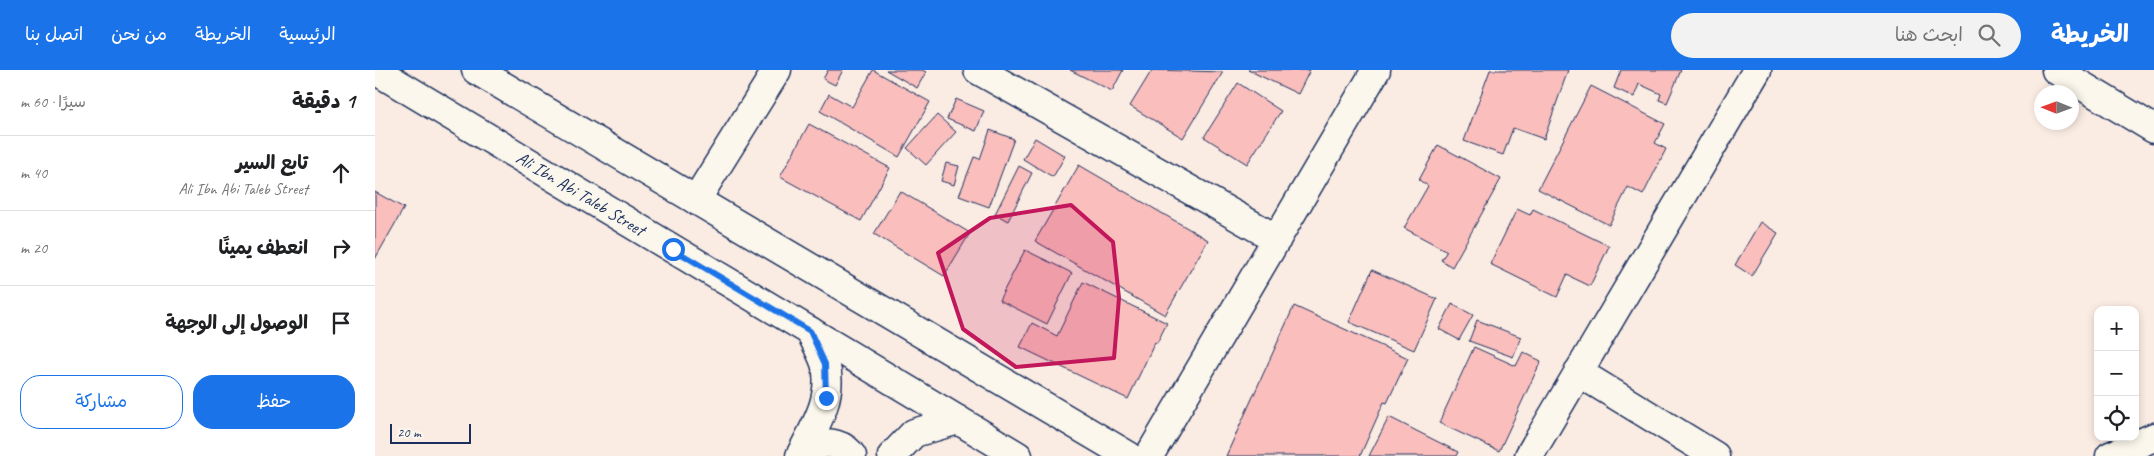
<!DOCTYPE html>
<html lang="ar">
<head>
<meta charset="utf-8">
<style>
  :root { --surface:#fff; --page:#f2f2f2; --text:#202124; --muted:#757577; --line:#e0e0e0; --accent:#1a73e8 }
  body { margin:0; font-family:Caveat,"Playpen Sans Arabic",sans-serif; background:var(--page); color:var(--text); direction:rtl }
  .controls { position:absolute; right:15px; bottom:15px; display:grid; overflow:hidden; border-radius:10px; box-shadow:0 2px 8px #0003 }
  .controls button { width:45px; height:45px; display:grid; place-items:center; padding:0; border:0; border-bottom:1px solid var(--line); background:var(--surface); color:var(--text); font:25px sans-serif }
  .compass { position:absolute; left:1659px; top:15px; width:45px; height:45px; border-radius:50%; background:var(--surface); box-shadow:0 2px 8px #0003; rotate:271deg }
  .scale { position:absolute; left:15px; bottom:12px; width:81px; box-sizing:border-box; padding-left:5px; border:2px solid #1b2f5e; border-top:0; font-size:14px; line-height:18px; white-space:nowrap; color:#1b2f5e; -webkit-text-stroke:4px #fbf7ec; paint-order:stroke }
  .stop { position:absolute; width:15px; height:15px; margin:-11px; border:4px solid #1a73e8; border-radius:50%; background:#fff }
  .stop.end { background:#1a73e8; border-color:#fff; box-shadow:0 1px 5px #0008 }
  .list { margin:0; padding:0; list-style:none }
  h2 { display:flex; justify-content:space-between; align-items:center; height:65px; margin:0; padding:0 20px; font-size:21px }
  h2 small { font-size:16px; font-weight:400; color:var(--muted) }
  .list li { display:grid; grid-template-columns:32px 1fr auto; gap:15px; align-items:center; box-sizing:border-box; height:75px; padding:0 20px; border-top:1px solid var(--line) }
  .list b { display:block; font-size:19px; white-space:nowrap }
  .list p { margin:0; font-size:16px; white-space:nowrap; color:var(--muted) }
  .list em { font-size:16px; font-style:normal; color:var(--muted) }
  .actions { display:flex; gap:10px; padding:15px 20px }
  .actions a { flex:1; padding:11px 0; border:1px solid var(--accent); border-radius:20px; text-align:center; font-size:18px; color:var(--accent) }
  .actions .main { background:var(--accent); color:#fff }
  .icon { flex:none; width:28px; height:28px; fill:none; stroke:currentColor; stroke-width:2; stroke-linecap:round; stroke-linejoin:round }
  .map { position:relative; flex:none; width:1779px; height:386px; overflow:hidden; direction:ltr }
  header { display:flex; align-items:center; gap:30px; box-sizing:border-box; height:70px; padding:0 25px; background:var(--accent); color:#fff }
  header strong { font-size:24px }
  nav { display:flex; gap:28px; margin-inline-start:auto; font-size:18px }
  .search { width:350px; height:45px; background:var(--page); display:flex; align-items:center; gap:12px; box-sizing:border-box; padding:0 18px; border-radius:28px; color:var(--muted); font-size:19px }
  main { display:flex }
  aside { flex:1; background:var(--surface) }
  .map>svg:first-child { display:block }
  .building { fill:#fabebd; stroke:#1b2f5e }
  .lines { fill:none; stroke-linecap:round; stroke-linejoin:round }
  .street-casing { stroke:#1b2f5e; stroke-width:31 }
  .secondary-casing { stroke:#1b2f5e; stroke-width:31 }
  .street { stroke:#fbf7ec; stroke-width:28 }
  .secondary { stroke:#fbf7ec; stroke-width:28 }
  .route { stroke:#1a73e8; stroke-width:6 }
  .marked { fill:#c2185b; fill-opacity:0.2; stroke:#c2185b; stroke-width:4; stroke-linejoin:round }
  .labels { text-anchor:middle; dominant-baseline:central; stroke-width:4.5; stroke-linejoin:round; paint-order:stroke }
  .street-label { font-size:18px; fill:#1b2f5e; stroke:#fbf7ec }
</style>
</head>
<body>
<header>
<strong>الخريطة</strong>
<div class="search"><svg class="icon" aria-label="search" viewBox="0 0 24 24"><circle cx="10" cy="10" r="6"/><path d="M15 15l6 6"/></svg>ابحث هنا</div>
<nav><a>الرئيسية</a><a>الخريطة</a><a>من نحن</a><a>اتصل بنا</a></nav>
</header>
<main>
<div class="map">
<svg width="1779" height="386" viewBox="0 0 1779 386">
  <rect width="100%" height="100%" fill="#fbece3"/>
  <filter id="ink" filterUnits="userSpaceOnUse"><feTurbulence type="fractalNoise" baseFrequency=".02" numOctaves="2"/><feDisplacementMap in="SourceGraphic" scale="10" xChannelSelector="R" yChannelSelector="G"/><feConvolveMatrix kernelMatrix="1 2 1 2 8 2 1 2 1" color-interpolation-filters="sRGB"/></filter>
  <g filter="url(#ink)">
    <path class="building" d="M453 0H468L460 15 448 9Z
      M498 0 555 32 524 87 445 41 454 24 477 37Z
      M511 0H547L551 2 542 18Z
      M695 0H748L737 21Z
      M777 0 848 2 808 68 755 36Z
      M873 0H935L923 24Z
      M1115 0H1193L1169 69 1138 58 1128 85 1089 71Z
      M1246 0H1306L1292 33 1284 30 1286 24 1264 14 1259 27 1239 18Z
      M863 13 906 41 872 94 829 67Z
      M1216 16 1290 54 1280 73 1291 79 1268 125 1253 117 1234 155 1163 119Z
      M581 29 609 41 601 61 572 49Z
      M562 45 581 62 551 95 532 78Z
      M434 54 515 98 486 151 405 107Z
      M615 60 639 69 614 137 584 126 599 87 605 89Z
      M660 68 690 86 678 107 648 89Z
      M1063 75 1126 109 1077 197 1066 190 1072 181 1029 158 1053 116 1044 110Z
      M571 93 584 96 579 115 566 111Z
      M704 95 833 170 790 245 660 171Z
      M644 96 657 103 633 151 620 144Z
      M525 121 595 163 569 206 499 164Z
      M0 122 29 138 0 189Z
      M1142 139 1155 145 1158 139 1234 176 1215 216 1192 205 1182 227 1115 194Z
      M1385 152 1403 163 1377 206 1360 195Z
      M650 180 697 203 672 254 624 230Z
      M997 200 1062 229 1039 280 974 252Z
      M708 212 792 253 782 273 780 272 753 329 645 277 657 253 682 266Z
      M1077 234 1098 245 1084 270 1064 259Z
      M919 236 1033 288 1012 333 1009 332 985 386H851Z
      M1102 250 1146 267 1138 287 1094 271Z
      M1099 277 1141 296 1148 282 1166 291 1124 381 1064 353Z
      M1014 347 1083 382 1081 386H994Z"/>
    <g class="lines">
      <defs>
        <path id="street" d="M603 0 902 169
          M1681 0 1779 59
          M321 130 402 0
          M1203 302 1340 386
          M425 386C439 358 460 326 450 293 446 282 440 271 435 261
          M429 386C432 383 437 378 441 376 454 370 470 375 477 386
          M517 386 539 363 583 350
          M774 386 1001 0
          M1154 386 1382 0
          M1735 386 1779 367"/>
        <g id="secondary">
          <path id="s1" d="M0 0 643 386"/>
          <path d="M101 0 754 386"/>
        </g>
      </defs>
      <use href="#street" class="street-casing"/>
      <use href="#secondary" class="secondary-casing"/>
      <use href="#street" class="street"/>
      <use href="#secondary" class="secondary"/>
    </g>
  </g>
  <g class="lines" filter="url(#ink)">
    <path class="route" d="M298 179 435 261 450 294 451 328"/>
  </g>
  <path class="marked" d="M696 135 738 172 744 228 739 288 641 297 588 259 563 183 615 148Z"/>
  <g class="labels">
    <g class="street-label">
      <text stroke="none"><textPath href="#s1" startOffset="240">Ali Ibn Abi Taleb Street</textPath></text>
    </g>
  </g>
</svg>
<div class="controls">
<button>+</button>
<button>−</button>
<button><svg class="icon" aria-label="locate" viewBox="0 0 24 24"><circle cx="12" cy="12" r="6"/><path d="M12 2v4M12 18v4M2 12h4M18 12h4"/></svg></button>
</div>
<svg class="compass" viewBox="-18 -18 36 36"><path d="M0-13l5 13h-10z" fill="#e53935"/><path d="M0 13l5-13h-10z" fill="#757577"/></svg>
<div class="scale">20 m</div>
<div class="stop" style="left:298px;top:179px"></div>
<div class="stop end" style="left:451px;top:328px"></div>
</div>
<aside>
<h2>1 دقيقة<small>سيرًا · 60 m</small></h2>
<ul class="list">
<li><svg class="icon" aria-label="ahead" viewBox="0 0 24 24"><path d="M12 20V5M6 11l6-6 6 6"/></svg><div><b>تابع السير</b><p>Ali Ibn Abi Taleb Street</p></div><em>40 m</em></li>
<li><svg class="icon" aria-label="right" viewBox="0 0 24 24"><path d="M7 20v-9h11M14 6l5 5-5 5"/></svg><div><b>انعطف يمينًا</b></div><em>20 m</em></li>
<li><svg class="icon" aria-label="arrive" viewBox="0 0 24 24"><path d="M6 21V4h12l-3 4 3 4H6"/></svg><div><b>الوصول إلى الوجهة</b></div></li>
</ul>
<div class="actions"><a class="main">حفظ</a><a>مشاركة</a></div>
</aside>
</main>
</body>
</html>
